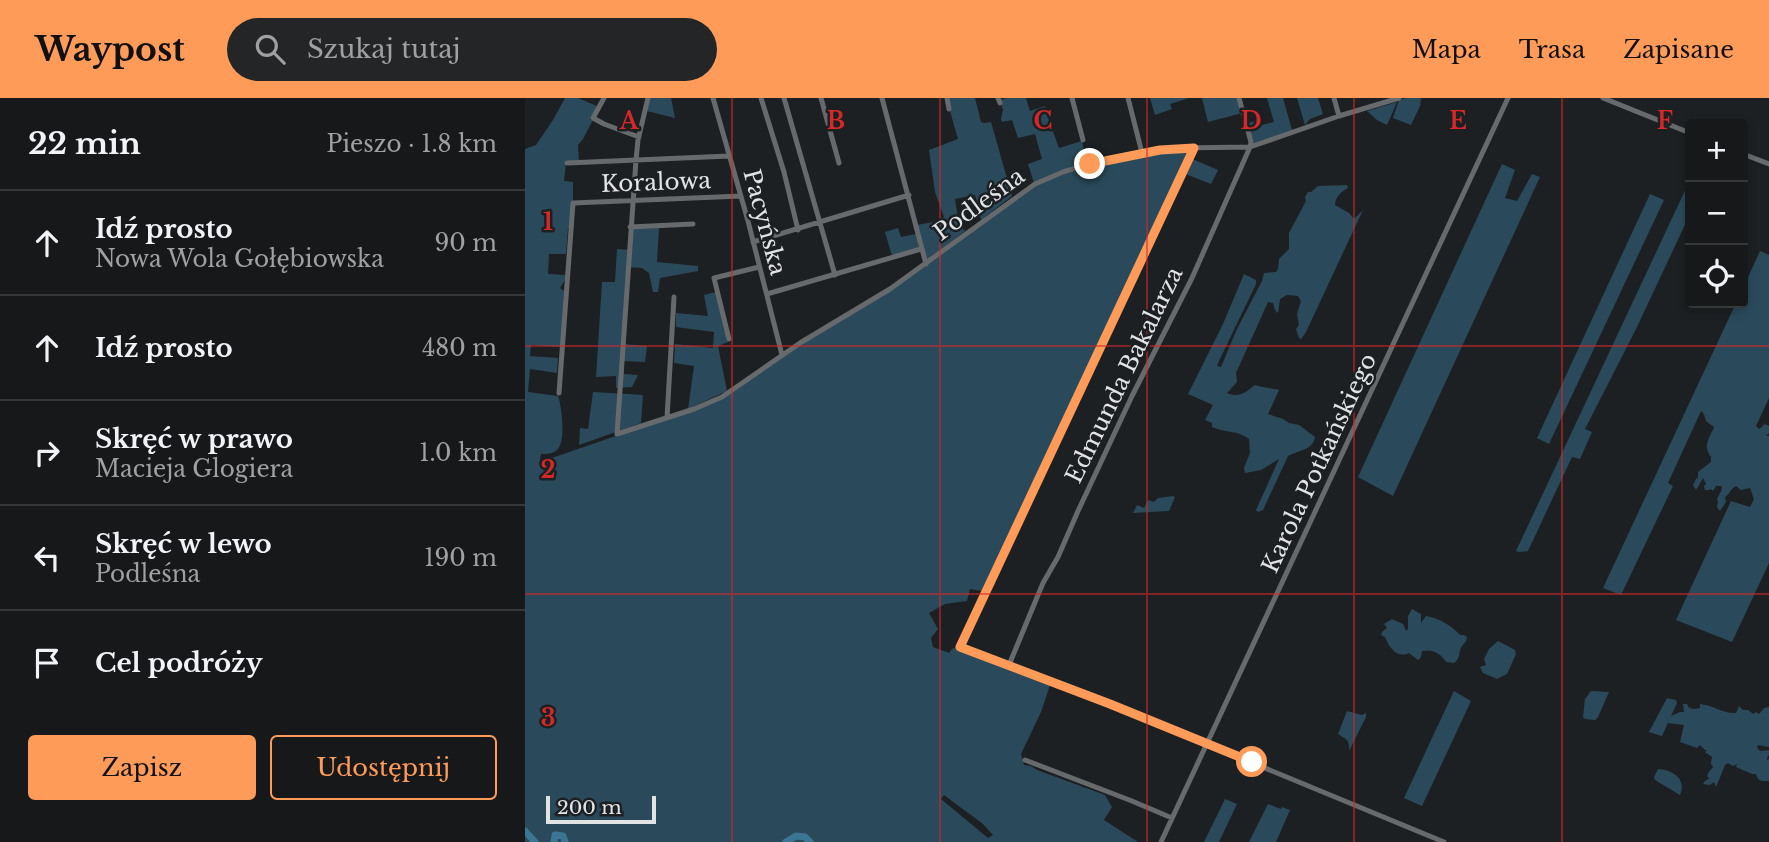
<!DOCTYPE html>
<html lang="pl">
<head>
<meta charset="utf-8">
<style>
  :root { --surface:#16181a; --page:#232527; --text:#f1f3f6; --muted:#9ea0a2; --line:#353739; --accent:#fe9b59 }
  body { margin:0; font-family:"Libre Baskerville",serif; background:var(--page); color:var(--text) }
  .controls { position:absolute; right:21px; top:21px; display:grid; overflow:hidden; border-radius:7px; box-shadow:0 4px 10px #0003 }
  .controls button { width:63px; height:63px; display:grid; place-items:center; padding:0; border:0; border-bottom:2px solid var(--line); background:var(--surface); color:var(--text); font:35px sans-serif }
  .scale { position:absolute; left:21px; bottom:18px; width:110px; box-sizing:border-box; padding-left:7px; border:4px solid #e1e3e5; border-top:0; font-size:19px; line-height:24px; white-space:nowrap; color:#e1e3e5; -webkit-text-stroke:5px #1d2022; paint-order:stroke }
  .stop { position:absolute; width:21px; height:21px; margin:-16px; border:5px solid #fe9b59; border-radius:50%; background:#fff }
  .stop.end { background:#fe9b59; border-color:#fff; box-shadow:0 2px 7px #0008 }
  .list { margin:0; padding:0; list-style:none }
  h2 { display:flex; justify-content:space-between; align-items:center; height:91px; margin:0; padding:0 28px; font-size:30px }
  h2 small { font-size:23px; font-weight:400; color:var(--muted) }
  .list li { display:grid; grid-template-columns:46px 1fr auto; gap:21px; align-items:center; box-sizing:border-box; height:105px; padding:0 28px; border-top:2px solid var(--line) }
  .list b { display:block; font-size:26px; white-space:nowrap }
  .list p { margin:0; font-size:23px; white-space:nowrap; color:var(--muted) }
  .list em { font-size:23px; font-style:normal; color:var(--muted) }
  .actions { display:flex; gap:14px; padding:21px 28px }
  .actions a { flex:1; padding:16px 0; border:2px solid var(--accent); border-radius:7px; text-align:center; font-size:24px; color:var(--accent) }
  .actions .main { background:var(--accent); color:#111 }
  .icon { flex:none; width:38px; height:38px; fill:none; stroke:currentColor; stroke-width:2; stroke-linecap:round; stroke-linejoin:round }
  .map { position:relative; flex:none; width:1244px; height:744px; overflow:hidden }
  header { display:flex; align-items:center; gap:42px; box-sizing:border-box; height:98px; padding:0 35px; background:var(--accent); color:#111 }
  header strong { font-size:33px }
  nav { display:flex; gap:38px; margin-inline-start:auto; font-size:24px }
  .search { width:490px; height:63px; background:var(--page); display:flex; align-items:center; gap:18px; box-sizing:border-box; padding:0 24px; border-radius:38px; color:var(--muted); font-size:26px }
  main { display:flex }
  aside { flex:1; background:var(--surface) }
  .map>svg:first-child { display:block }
  .green { fill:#2a4a5b; fill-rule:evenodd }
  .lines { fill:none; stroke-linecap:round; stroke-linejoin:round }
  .river { stroke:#3a7593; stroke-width:7 }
  .minor { stroke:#676a6c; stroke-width:5 }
  .route { stroke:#fe9b59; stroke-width:9 }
  .grid { fill:none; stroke:#d62828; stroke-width:2; stroke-opacity:0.55 }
  .labels { text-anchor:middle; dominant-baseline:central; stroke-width:5; stroke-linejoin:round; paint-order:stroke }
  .street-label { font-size:23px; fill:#e1e3e5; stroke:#1d2022 }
  .grid-label { font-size:23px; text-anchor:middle; font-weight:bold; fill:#d62828; stroke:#1d2022; stroke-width:5; stroke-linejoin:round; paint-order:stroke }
</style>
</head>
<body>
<header>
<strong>Waypost</strong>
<div class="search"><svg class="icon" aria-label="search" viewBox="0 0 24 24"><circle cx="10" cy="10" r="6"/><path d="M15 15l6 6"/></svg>Szukaj tutaj</div>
<nav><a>Mapa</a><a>Trasa</a><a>Zapisane</a></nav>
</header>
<main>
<aside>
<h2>22 min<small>Pieszo · 1.8 km</small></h2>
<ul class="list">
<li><svg class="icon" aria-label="ahead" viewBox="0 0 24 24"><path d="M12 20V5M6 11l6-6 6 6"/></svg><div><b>Idź prosto</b><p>Nowa Wola Gołębiowska</p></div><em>90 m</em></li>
<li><svg class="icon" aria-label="ahead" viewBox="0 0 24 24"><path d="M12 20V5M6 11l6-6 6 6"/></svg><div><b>Idź prosto</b></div><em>480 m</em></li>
<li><svg class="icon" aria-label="right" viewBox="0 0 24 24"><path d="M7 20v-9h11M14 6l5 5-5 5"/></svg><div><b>Skręć w prawo</b><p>Macieja Glogiera</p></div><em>1.0 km</em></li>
<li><svg class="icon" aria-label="left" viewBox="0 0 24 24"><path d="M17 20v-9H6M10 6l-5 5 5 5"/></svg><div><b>Skręć w lewo</b><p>Podleśna</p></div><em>190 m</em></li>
<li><svg class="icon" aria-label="arrive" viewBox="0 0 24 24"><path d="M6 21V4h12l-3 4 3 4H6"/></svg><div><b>Cel podróży</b></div></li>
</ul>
<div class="actions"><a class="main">Zapisz</a><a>Udostępnij</a></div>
</aside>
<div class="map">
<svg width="1244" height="744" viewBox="0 0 1244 744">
  <rect width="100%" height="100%" fill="#1d2022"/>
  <path class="green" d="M40 0H53L72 8 65 22H68L58 41 53 47 54 64 41 65 39 83 48 84V129L43 130 41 156H24L23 176 40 177V182L35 190 39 193 36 249 6 247 5 258 33 260 32 275 5 271 3 294 33 298C37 308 41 345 32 352 28 356 21 356 16 356L14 366 24 361 198 301 275 247 367 192 518 83 559 70 615 58 638 53 661 52 665 53 467 477 457 493 445 491 442 503 420 506 404 515 413 531 406 540 408 549 424 555 427 551 432 549 526 584 516 614 496 656 499 667 506 668 512 672 580 697 587 709 579 722 613 744H0V51L11 47 28 22ZM419 697 458 726 468 737 463 740 416 701Z
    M125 0H146L150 20 122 13Z
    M424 0H450L456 24 459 25 466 24 487 98 456 122 450 97 430 101 434 127 440 133 403 161 400 159 392 127 409 124 419 119 410 94 404 52 433 41 425 13Z
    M482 0H501L505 13 520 8 523 20 534 50 557 43 561 65 531 75 509 85 503 66 517 61 510 36 493 40 487 22 477 24 476 21 478 12 475 2Z
    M625 0H664L645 6 647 11 630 17Z
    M677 0H713L717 15 683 24Z
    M742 0H758L767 32 730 45 728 44 723 25 735 22 737 27 749 24Z
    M772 0H793L798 16 785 21 780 27Z
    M882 0H896L895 8 886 27 868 20 874 2Z
    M872 4 862 27 852 22 842 13Z
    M665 60 693 72 686 86 658 75Z
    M977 66 990 72 980 100 992 103 1007 76 1015 79 868 398 833 379Z
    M1165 82V116L1111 231 1060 331 1067 334 1055 361 1047 359 1003 453 994 454 991 453Z
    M822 87 823 90C817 93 810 99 810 107L824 115 829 121 838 112 781 234 776 241 774 240 771 231 774 227 772 216 776 203 773 198 762 197 755 201 753 215 750 212 748 205 743 204 711 275 712 284 702 295C714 300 720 295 730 287 736 289 750 291 754 292L743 316 758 321 764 325 774 327 790 339C788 352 774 352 763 358L738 412 733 414 731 412 754 361 736 372 720 375 719 370 725 355 724 341C713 332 700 335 687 329V325L680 322 688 307 663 296 698 226 719 176 731 182V186L694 263 692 268 696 269 712 231 737 183 739 175 751 174 753 171 754 161 764 151V135L781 103 780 99 783 94H786L793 88Z
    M1125 96 1139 102 1024 346 1012 340Z
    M134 130 132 164 173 168V173L135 180 133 194H128L124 175 117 170 102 169 98 246 122 248 120 264 99 263V276L113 277 107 289 91 290V278L71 279 77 184H90L92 151 106 152 107 131Z
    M373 130 376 139 391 136 394 150 367 158 360 134Z
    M1235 153 1244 157V300L1231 328 1234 331 1237 329 1239 326 1244 328V335L1241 338H1244V465L1207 544 1151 522 1206 403 1225 409 1229 401 1225 390 1216 392 1211 388C1205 391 1205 396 1200 399L1201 404 1195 413 1192 409 1193 404 1192 401 1196 393 1197 388H1191L1188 393 1186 391 1184 392H1180L1179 388 1181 386 1178 380 1171 392 1168 387 1171 381 1173 380V374L1186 364C1186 353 1187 363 1183 354 1179 346 1186 337 1189 329L1181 323 1179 316 1176 313 1143 385 1148 388 1096 497 1078 490 1211 205H1218V190Z
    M191 194 203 244 193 248 202 293 163 311 169 268 149 265 150 246 188 250 189 234 151 229V215L183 218 179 197Z
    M68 294 118 297 116 325 54 347 55 330 63 331Z
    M648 398 650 399 644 413 608 415 612 407 619 410 623 402 629 404 633 400Z
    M887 511 896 516V525L901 518C914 520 927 528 935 537H939L942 539C941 546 938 545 936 550 933 556 936 559 929 565L921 564C915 555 908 551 897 553L896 559 893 562 884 555C872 561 864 549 860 539L856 537 857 534 862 530 859 526 867 521 878 526 881 533 883 531V518Z
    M973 543 990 552 991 556 982 576 972 581 958 575 955 569 961 567 959 561 964 551Z
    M929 593 946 603 897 708 879 700Z
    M1066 593 1084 594 1073 619 1070 622 1060 621 1058 619 1060 601Z
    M1142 600 1151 602 1152 605 1146 618 1155 614H1159L1158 606H1162L1164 610 1169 611 1175 610V606C1188 607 1198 616 1211 615L1214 608 1218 612H1223L1228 616 1231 614 1234 616 1239 610 1244 609V649L1233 647 1232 650 1235 653 1244 652V657L1242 660V662L1244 661V683H1237L1233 681 1231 676H1227L1211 669 1212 666 1208 668 1203 665 1200 667 1191 689 1189 684 1185 687 1178 686 1180 683 1185 680 1182 679 1183 675 1188 669 1186 666 1187 659 1180 654 1182 652H1180L1175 647 1172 650 1155 644 1159 627 1143 625 1137 638 1124 634Z
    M822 613 837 617 841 615V619L824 653C825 642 821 641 813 636Z
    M1133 671C1148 672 1162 681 1155 697L1130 682 1129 679Z
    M700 701 712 706 694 744H679Z
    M743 706 756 711 757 709 765 712 751 744H724Z"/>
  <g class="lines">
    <path class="river" d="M0 733 10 744
      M29 744 30 737 38 738 40 744
      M261 744 271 738 280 739 285 744"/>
    <path class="minor" d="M79 0 68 20 79 26 114 39
      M123 0 113 42 111 62 92 336 169 311 197 299 275 245 365 191 510 86 538 74 565 66 635 52 652 50 725 49 814 18 874 0
      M188 0 223 123 257 257
      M236 0 259 74 273 132
      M259 0 310 177
      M296 0 314 65
      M357 0 401 166
      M422 0 424 11
      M473 0 475 5
      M547 0 558 42
      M603 0 617 55
      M809 0 814 18
      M1078 0 1165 35
      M669 50 640 109 435 549 585 606 919 744
      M1218 56 1244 66
      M42 65 204 58
      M105 129 168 126
      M228 144 384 97
      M242 196 396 151
      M204 241 189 180 234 169
      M34 295 48 105 216 98
      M142 320 149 199
      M484 567 518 485 533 459 553 413 607 298 667 180 725 49 726 44 714 0
      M500 662 607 703 647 720
      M636 744 983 0"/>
  </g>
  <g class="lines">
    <path class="route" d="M565 66 635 52 669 50 435 549 585 606 727 664"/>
  </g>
  <path class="grid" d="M207 0V744M415 0V744M622 0V744M829 0V744M1037 0V744M0 248H1244M0 496H1244"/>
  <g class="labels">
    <g class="street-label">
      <text transform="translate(131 84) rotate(-2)">Koralowa</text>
      <text transform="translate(454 106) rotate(-36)">Podleśna</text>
      <text transform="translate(240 124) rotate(75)">Pacyńska</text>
      <text transform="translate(599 277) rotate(-64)">Edmunda Bakalarza</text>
      <text transform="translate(794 365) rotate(-65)">Karola Potkańskiego</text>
    </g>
  </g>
  <g class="grid-label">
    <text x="104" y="31">A</text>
    <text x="311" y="31">B</text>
    <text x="518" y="31">C</text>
    <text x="726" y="31">D</text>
    <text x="933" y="31">E</text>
    <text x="1140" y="31">F</text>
    <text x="23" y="132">1</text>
    <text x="23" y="380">2</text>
    <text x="23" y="628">3</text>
  </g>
</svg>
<div class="controls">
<button>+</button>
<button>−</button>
<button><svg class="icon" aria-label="locate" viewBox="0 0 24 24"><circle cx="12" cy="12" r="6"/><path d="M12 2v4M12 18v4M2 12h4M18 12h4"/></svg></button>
</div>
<div class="scale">200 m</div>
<div class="stop" style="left:727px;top:664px"></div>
<div class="stop end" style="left:565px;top:66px"></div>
</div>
</main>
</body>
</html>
